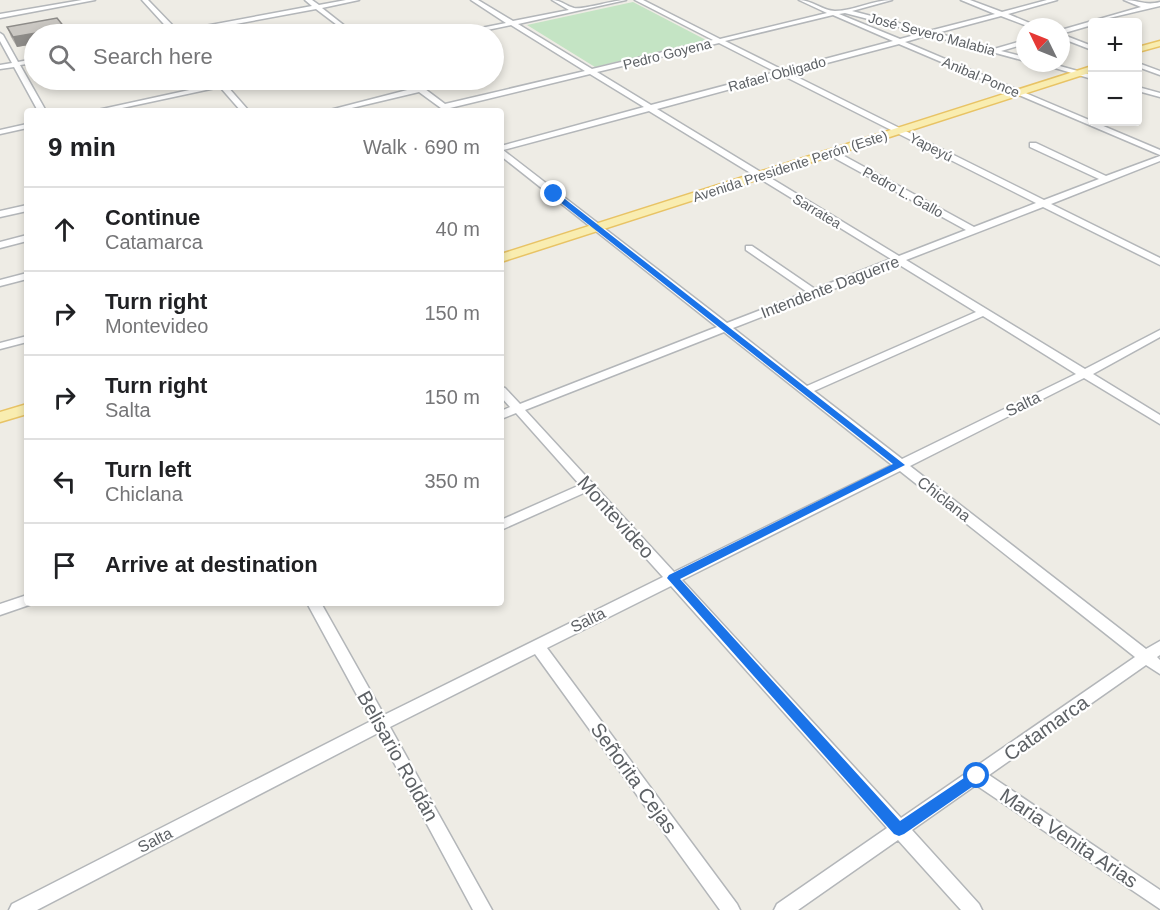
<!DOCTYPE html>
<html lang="en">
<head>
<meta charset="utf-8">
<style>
  :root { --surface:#fff; --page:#f6f6f6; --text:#202124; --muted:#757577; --line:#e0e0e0 }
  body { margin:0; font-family:Arial,sans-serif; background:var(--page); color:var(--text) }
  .controls { position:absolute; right:18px; top:18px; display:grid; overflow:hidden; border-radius:6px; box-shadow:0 3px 9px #0003 }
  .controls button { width:54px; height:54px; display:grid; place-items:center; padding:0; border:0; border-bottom:2px solid var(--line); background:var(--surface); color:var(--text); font:30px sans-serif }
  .compass { position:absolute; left:1016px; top:18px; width:54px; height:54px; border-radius:50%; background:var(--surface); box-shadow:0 3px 9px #0003; rotate:313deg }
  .stop { position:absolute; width:18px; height:18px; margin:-14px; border:4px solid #1a73e8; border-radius:50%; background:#fff }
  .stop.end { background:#1a73e8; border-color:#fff; box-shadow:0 2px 6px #0008 }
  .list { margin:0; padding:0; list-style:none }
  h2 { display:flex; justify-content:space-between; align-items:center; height:78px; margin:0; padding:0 24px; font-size:26px }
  h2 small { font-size:20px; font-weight:400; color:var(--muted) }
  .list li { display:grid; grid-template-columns:39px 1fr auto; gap:18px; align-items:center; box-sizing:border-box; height:84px; padding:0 24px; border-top:2px solid var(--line) }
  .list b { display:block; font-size:22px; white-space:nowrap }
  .list p { margin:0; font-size:20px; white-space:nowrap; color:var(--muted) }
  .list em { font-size:20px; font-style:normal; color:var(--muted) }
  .icon { flex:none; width:33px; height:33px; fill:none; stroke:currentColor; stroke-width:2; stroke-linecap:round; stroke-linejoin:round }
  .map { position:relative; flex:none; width:1160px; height:910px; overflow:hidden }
  .search { position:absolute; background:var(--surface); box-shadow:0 3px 9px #0003; left:24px; top:24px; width:480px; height:66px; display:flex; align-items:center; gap:15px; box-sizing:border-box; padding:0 21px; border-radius:33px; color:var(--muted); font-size:22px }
  .panel { position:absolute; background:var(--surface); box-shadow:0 3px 9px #0003; left:24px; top:108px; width:480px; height:498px; border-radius:6px }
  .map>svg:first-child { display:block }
  .green { fill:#c4e4c4 }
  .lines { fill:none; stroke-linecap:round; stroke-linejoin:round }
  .minor-casing { stroke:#b3b6b9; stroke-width:3 }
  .major-casing { stroke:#e8c365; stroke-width:3 }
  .minor { fill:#fff; fill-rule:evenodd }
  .major { fill:#f9edb0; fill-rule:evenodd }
  .wall { fill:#aeaba7 }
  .shaded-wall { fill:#8d8b88 }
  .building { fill:#cac7c2; stroke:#8d8b88; stroke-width:1.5 }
  .route { fill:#1a73e8 }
  .labels { text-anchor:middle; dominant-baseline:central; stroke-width:4.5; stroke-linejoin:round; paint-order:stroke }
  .far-street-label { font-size:14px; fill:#5d6165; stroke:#fff }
  .street-label { font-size:16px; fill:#5d6165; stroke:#fff }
  .near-street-label { font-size:20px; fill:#5d6165; stroke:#fff }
</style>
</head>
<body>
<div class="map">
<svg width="1160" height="910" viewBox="0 0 1160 910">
  <rect width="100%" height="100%" fill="#eeece5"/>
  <path class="green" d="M633 2 706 40 595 67 527 25Z"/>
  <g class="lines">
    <defs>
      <path id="minor" d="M82 0H95L0 18V14Z
        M142 0H148L178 31 312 6 305 0H312L319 5 346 0H359L322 8 355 34H349L316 9 182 34H171L172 33Z
        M471 0H478L513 21 569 10 552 0C561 0 566 6 574 8 583 10 613 0 626 0L518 24 592 69 713 40 635 0H643L720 39 827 13 799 0C812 0 823 11 835 11 854 11 872 0 892 0L852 11 929 31 995 14 961 0H970L1002 12 1047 0H1057L1008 14 1039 27H1030L1001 16 937 33 994 49 1025 40V44L1001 51 1025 57V61L929 35 905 42 1160 150V155L899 44 789 73 1044 200 1099 179 1030 147V143H1036L1106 176 1160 156V161L1051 204 1160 258V265L1043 207 906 260 1085 369 1160 330V337L1093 374 1160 415V424L1084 378 910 466 1146 649 1160 641V655L1157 657 1160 660V674L1146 665 989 775 1160 890V909L976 785 912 830 979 904 982 910H961L898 840 798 910H774L777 904 887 828 671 586 547 648 737 904 740 910H720L535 654 390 727 492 910H473L378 733 37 910H9L12 904 371 721 307 603H321L384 715 663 577 586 492 501 530V520L580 485 516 413 501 419V411L510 407 501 397V387L505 388 520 404 717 327 501 156V146L644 107 590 74 450 108 451 111H445L419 92 339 111H326L415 88 406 80H413L445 104 585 71 511 25 468 34H458L461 32 506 23ZM845 13 922 33 900 39 839 14ZM833 15 893 41 783 70 725 41ZM719 43 776 72 651 105 597 72ZM782 75 1036 203 974 227 835 151H829V155L966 230 899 256 657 109ZM649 111 891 259 815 289 752 246H746V250L807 292 727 323 503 150ZM898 264 976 312 807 386 733 328ZM983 316 1076 374 902 459 814 391ZM724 332 892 465 674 572 525 410ZM900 471 1135 657 901 818 682 580Z
        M1124 0C1139 0 1145 6 1160 2V6L1092 22V25L1061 34V30L1141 7Z
        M0 33 3 35 18 62 34 59V63L20 65 46 111H38L14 67 0 69V65L12 63 0 41Z
        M1061 34 1092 46V50L1061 38Z
        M1038 63H1049L1092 75V79Z
        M1138 63 1160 71V75L1138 67Z
        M215 80H221L224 82 248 80V82L227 86 249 111H241L220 87 108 111H93L217 84Z
        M1138 87 1160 93V97L1138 91Z
        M27 124V128L0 134V130Z
        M27 205V211L0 217V211Z
        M27 235V241L0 248V242Z
        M27 273V279L0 286V280Z
        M27 336V342L0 349V343Z
        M27 595V603L32 604 0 615V604Z"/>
      <path id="major" d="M1160 41V46L1138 52V47Z
        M1092 66V72L501 262V254Z
        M27 404V414L0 422V412Z"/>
    </defs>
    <use href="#minor" class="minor-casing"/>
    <use href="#major" class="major-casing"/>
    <use href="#minor" class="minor"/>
    <use href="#major" class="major"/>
  </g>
  <path class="wall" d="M7 27 34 34V44L17 47 11 37Z"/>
  <path class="shaded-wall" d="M65 28 67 34H34V44L17 47 13 37Z"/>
  <path class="building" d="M57 18 65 28 13 37 7 27Z"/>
  <path class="route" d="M551 192H556L905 465 680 579 900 821 973 772H982L984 776 982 780 904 834 899 836 894 834 667 578 669 575 893 464 551 195Z"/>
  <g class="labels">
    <g class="far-street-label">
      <text transform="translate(932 34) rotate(15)">José Severo Malabia</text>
      <text transform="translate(667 54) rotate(-14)">Pedro Goyena</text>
      <text transform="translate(777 74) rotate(-15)">Rafael Obligado</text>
      <text transform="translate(981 77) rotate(23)">Anibal Ponce</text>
      <text transform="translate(931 147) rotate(27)">Yapeyú</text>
      <text transform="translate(790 166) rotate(-18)">Avenida Presidente Perón (Este)</text>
      <text transform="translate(903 192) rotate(29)">Pedro L. Gallo</text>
      <text transform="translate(817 211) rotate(31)">Sarratea</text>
    </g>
    <g class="street-label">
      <text transform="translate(830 287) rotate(-21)">Intendente Daguerre</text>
      <text transform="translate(1023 404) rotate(-26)">Salta</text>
      <text transform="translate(944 499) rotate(38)">Chiclana</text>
      <text transform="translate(588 620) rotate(-26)">Salta</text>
      <text transform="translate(155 840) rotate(-27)">Salta</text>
    </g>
    <g class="near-street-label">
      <text transform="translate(616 517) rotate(48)">Montevideo</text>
      <text transform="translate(1046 728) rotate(-35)">Catamarca</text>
      <text transform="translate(398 756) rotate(61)">Belisario Roldán</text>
      <text transform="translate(634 778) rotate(54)">Señorita Cejas</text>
      <text transform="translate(1069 838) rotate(34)">Maria Venita Arias</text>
    </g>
  </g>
</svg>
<div class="controls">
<button>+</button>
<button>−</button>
</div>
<svg class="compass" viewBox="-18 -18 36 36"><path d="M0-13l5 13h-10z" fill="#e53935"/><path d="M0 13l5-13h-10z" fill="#757577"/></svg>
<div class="stop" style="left:977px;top:776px"></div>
<div class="stop end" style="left:554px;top:194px"></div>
<div class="search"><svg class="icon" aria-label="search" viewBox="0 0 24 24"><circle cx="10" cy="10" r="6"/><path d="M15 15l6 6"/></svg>Search here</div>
<section class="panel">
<h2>9 min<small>Walk · 690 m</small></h2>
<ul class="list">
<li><svg class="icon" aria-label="ahead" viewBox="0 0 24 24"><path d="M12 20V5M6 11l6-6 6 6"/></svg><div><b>Continue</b><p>Catamarca</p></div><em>40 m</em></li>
<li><svg class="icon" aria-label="right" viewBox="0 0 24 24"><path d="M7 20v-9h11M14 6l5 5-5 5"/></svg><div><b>Turn right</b><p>Montevideo</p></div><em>150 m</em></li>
<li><svg class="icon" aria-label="right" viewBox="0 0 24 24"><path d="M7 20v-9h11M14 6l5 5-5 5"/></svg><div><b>Turn right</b><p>Salta</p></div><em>150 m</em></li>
<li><svg class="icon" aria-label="left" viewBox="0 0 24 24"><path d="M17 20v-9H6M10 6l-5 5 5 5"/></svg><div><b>Turn left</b><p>Chiclana</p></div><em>350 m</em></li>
<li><svg class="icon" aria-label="arrive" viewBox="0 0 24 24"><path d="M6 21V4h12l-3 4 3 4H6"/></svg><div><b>Arrive at destination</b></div></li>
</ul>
</section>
</div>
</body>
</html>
